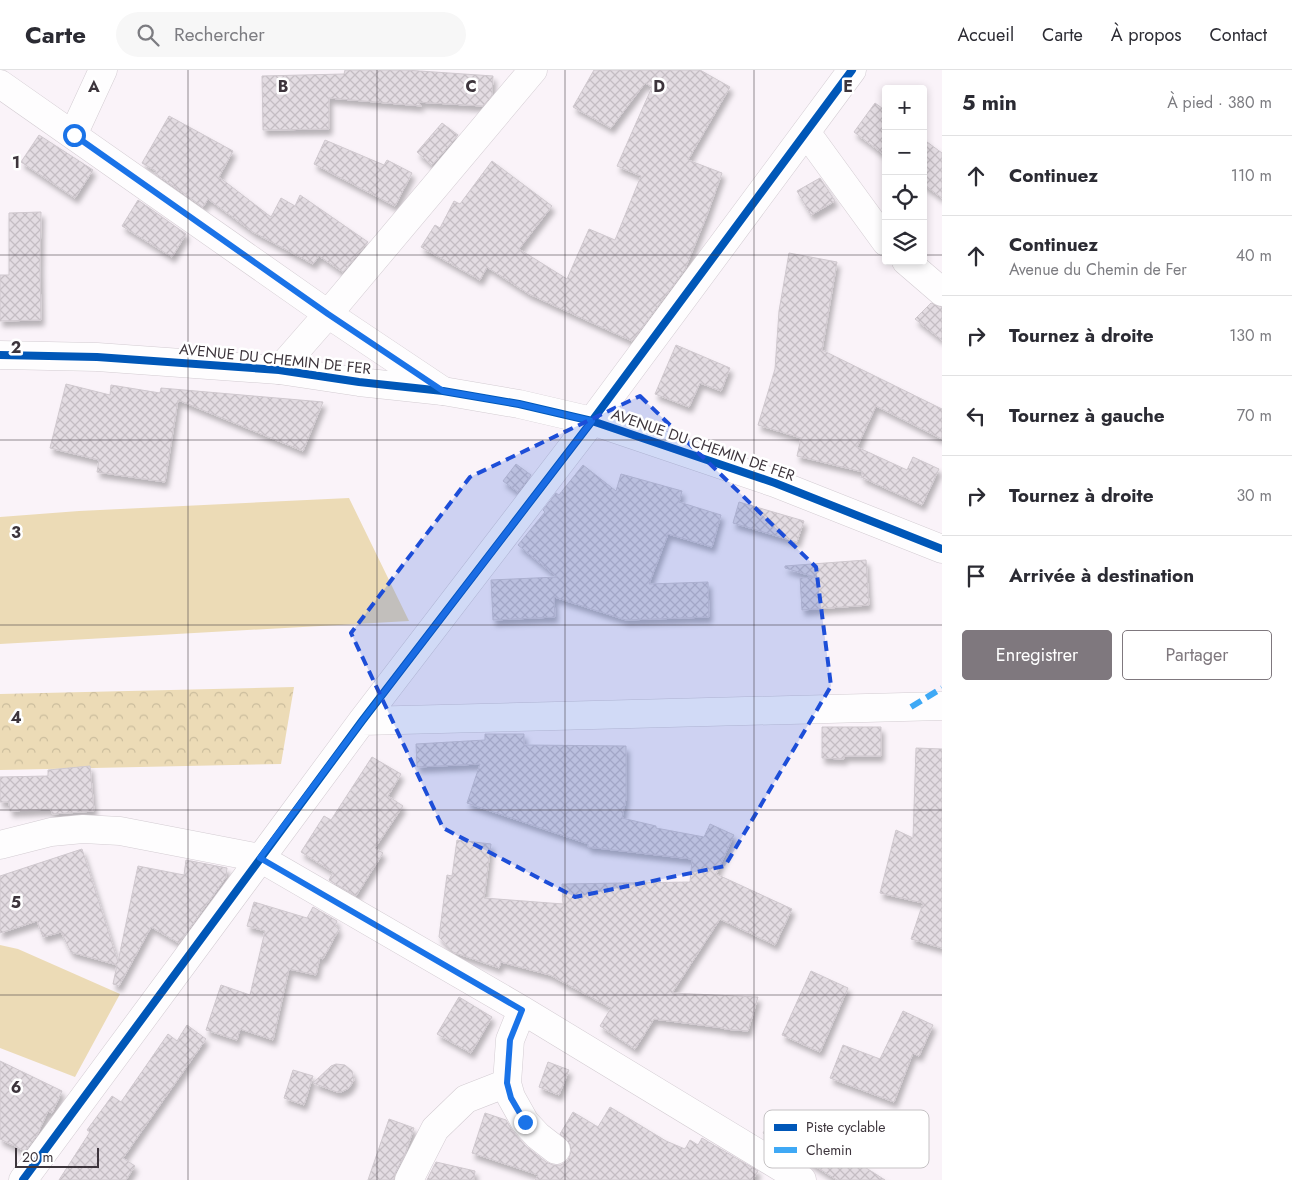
<!DOCTYPE html>
<html lang="fr">
<head>
<meta charset="utf-8">
<style>
  :root { --surface:#fff; --page:#f7f7f7; --text:#2b2b33; --muted:#7c7c81; --line:#e1e1e2; --accent:#7f787e }
  body { margin:0; font-family:Jost,sans-serif; background:var(--page); color:var(--text) }
  .controls { position:absolute; right:15px; top:15px; display:grid; overflow:hidden; border-radius:5px; box-shadow:0 2px 8px #0003 }
  .controls button { width:45px; height:45px; display:grid; place-items:center; padding:0; border:0; border-bottom:1px solid var(--line); background:var(--surface); color:var(--text); font:25px sans-serif }
  .scale { position:absolute; left:15px; bottom:12px; width:84px; box-sizing:border-box; padding-left:5px; border:2px solid #3d353c; border-top:0; font-size:14px; line-height:18px; white-space:nowrap; color:#3d353c; -webkit-text-stroke:4px #fff; paint-order:stroke }
  .stop { position:absolute; width:15px; height:15px; margin:-11px; border:4px solid #1a73e8; border-radius:50%; background:#fff }
  .stop.end { background:#1a73e8; border-color:#fff; box-shadow:0 1px 5px #0008 }
  .list { margin:0; padding:0; list-style:none }
  h2 { display:flex; justify-content:space-between; align-items:center; height:65px; margin:0; padding:0 20px; font-size:21px }
  h2 small { font-size:16px; font-weight:400; color:var(--muted) }
  .list li { display:grid; grid-template-columns:32px 1fr auto; gap:15px; align-items:center; box-sizing:border-box; height:80px; padding:0 20px; border-top:1px solid var(--line) }
  .list b { display:block; font-size:19px; white-space:nowrap }
  .list p { margin:0; font-size:16px; white-space:nowrap; color:var(--muted) }
  .list em { font-size:16px; font-style:normal; color:var(--muted) }
  .actions { display:flex; gap:10px; padding:15px 20px }
  .actions a { flex:1; padding:11px 0; border:1px solid var(--accent); border-radius:5px; text-align:center; font-size:18px; color:var(--accent) }
  .actions .main { background:var(--accent); color:#fff }
  .icon { flex:none; width:28px; height:28px; fill:none; stroke:currentColor; stroke-width:2; stroke-linecap:round; stroke-linejoin:round }
  .map { position:relative; flex:none; width:942px; height:1110px; overflow:hidden }
  header { display:flex; align-items:center; gap:30px; box-sizing:border-box; height:70px; padding:0 25px; background:var(--surface); border-bottom:1px solid var(--line) }
  header strong { font-size:24px }
  nav { display:flex; gap:28px; margin-inline-start:auto; font-size:18px }
  .search { width:350px; height:45px; background:var(--page); display:flex; align-items:center; gap:12px; box-sizing:border-box; padding:0 18px; border-radius:28px; color:var(--muted); font-size:19px }
  main { display:flex }
  aside { flex:1; background:var(--surface) }
  .map>svg:first-child { display:block }
  .green { fill:#ecdbb6 }
  .forest { fill:url(#forest-crowns) }
  .building { fill:url(#building-cross-hatch); stroke:#cfc8ce; filter:url(#shadow) }
  .lines { fill:none; stroke-linecap:round; stroke-linejoin:round }
  .minor-casing { stroke:#d3ccd2; stroke-width:29 }
  .tertiary-casing { stroke:#d3ccd2; stroke-width:29 }
  .minor { stroke:#fefdfe; stroke-width:28 }
  .tertiary { stroke:#fefdfe; stroke-width:28 }
  .quiet { stroke:#3fa9f5; stroke-width:6; stroke-dasharray:12 6; stroke-linecap:butt }
  .cycleway-casing { stroke:#fff; stroke-width:11 }
  .cycleway { stroke:#0057b8; stroke-width:8 }
  .route { stroke:#1a73e8; stroke-width:6 }
  .marked { fill:#1d4ed8; fill-opacity:0.2; stroke:#1d4ed8; stroke-width:4; stroke-dasharray:10 6; stroke-linejoin:round }
  .grid { fill:none; stroke:#3d353c; stroke-width:1; stroke-opacity:0.55 }
  .labels { text-anchor:middle; dominant-baseline:central; stroke-width:5; stroke-linejoin:round; paint-order:stroke }
  .street-label { font-size:15px; fill:#3d353c; stroke:#fff }
  .key { fill:#fff; stroke:#c5c2c4; stroke-width:1 }
  .key-label { font-size:14px; fill:#3d353c }
  .grid-label { font-size:16px; text-anchor:middle; font-weight:bold; fill:#3d353c; stroke:#fff; stroke-width:5; stroke-linejoin:round; paint-order:stroke }
</style>
</head>
<body>
<header>
<strong>Carte</strong>
<div class="search"><svg class="icon" aria-label="search" viewBox="0 0 24 24"><circle cx="10" cy="10" r="6"/><path d="M15 15l6 6"/></svg>Rechercher</div>
<nav><a>Accueil</a><a>Carte</a><a>À propos</a><a>Contact</a></nav>
</header>
<main>
<div class="map">
<svg width="942" height="1110" viewBox="0 0 942 1110">
  <defs>
    <pattern id="forest-crowns" width="20" height="18" patternUnits="userSpaceOnUse" patternTransform="scale(1.25)"><rect width="20" height="18" fill="#ecdbb6"/><path d="M2 6a3 3 0 1 1 6 0M12 15a3 3 0 1 1 6 0" fill="none" stroke="#cbbd9d"/></pattern>
    <pattern id="building-cross-hatch" width="8" height="8" patternUnits="userSpaceOnUse" patternTransform="scale(1.25)"><rect width="8" height="8" fill="#e3dce2"/><path d="M0 0l8 8M0 8l8-8" fill="none" stroke="#c4bdc3"/></pattern>
    <filter id="shadow"><feDropShadow dx="3" dy="5.5" stdDeviation="2.5" flood-color="#0004"/></filter>
  </defs>
  <rect width="100%" height="100%" fill="#faf3f9"/>
  <path class="green" d="M349 428 409 551 0 574V447L79 441Z
    M0 875 18 879 120 924 75 1007 0 978Z"/>
  <path class="forest" d="M294 617 281 694 0 700V624Z"/>
  <path class="building" d="M345 0H405L493 6 492 25 483 36 417 32 422 36 329 28V59L263 60 262 6 344 4Z
    M594 0H700L730 17 688 90 722 103 707 145 685 199 632 271 529 224 487 197 480 210 421 177 435 155 440 158 454 131 460 134 492 91 552 136 519 179 567 209 589 159 615 170 641 106 617 96 652 17 645 13 611 58 573 37Z
    M875 33 886 41V86L854 62Z
    M169 46 233 81 219 107 271 147 281 128 295 136 300 125 368 172 343 202 319 186 313 194 253 162 208 129 203 137 155 103 156 101 142 93Z
    M442 53 458 65 432 95 417 82Z
    M39 65 93 100 75 128 21 92Z
    M923 69 942 83V128L923 114Z
    M325 70 384 95 387 90 412 103 395 136 314 94Z
    M820 108 835 131 811 145 797 121Z
    M138 130 186 164 172 187 122 156Z
    M41 142 40 197 41 250 0 251V205H9V143Z
    M789 183 837 192 822 280 942 339V369L876 336 857 377 907 400 913 387 939 399 922 435 861 407 863 402 797 386 801 368 758 355 775 299 779 241Z
    M931 233 942 237V270L915 249Z
    M676 275 730 298 721 321 700 313 689 337 655 324Z
    M66 314 110 325 111 315 160 323 161 318 323 332 303 381 178 330 165 412 97 402 99 390 50 378Z
    M516 394 531 405 518 422 503 411Z
    M583 395 616 421 621 404 682 421 679 432 721 445 712 477 668 464 649 514 708 512 709 547 626 550 554 527 555 547 493 550 491 510 557 507 518 475 545 442 543 440 556 423 559 425Z
    M739 432 804 451 797 472 733 453Z
    M866 490 869 535 802 540 800 508 815 507 785 498V496Z
    M822 657H881V686H844V689L822 688Z
    M485 664H524V675L626 676V729L622 748 656 756V758L704 767 710 754 734 765 716 804 792 839 775 875 720 849 672 923 758 927 748 961 724 959V958L654 949 635 979 600 956 611 938 550 905 501 892 499 898 453 882 439 867 447 805 452 806 457 770 491 774 484 828 563 834 562 814 690 812 692 789 588 777V774L467 733 480 694 417 697 416 674 485 670Z
    M916 678 942 679V878L911 869 923 833 880 823 896 760 913 768Z
    M372 687 401 704 388 726 403 736 375 778 383 783 356 826 329 810 333 802 301 782 324 746 331 750Z
    M90 696 94 741 52 744 51 739 10 741 9 732H0V707L48 706V700Z
    M82 779 118 892 138 796 184 805 186 790 227 798 226 807 179 873 151 857 119 916 113 914 117 895 71 882 61 862 43 867 37 851 0 863V806Z
    M254 832 307 848 313 837 337 851 335 856 339 859 323 889 320 887 316 905 289 899 273 970 240 959 237 970 206 960 221 915 250 925 265 861 247 856Z
    M811 901 848 918 820 982 782 965Z
    M459 927 492 947 471 983 437 964Z
    M903 941 933 955 919 986 913 983 894 1032 830 1008 843 975 880 989Z
    M187 955 206 969 123 1088 135 1096 126 1110H59L90 1062 87 1060 112 1026 121 1032 168 964 177 971Z
    M0 991 62 1021 52 1043 48 1041 37 1065 25 1081 0 1069Z
    M548 992 569 1000 559 1025 539 1017Z
    M336 994 345 995 352 1001 354 1010 349 1018 341 1022H337L313 1013 331 996Z
    M293 1000 313 1006 304 1035 284 1028Z
    M610 1037 666 1071 685 1079 690 1070 698 1075 702 1068 758 1101 753 1110H535L538 1105 472 1083 485 1043 506 1050 513 1062 527 1077 546 1092 553 1095H561L568 1090 571 1082 570 1074 560 1064 573 1042 598 1057Z
    M777 1041 885 1110H837L763 1063Z
    M389 1049 414 1058 405 1084 395 1103 394 1110H368Z
    M436 1092 475 1101 474 1110H427Z"/>
  <g class="lines">
    <defs>
      <path id="minor" d="M0 14 328 244 443 321
        M806 62 886 172
        M73 65 103 0
        M906 191 942 222
        M279 300 328 244 533 0
        M362 651 942 636
        M0 775 51 762 83 759 120 761 260 788 522 940 802 1110
        M522 940 510 970 507 1013 511 1027 525 1052 538 1066 556 1080
        M23 1110 362 651 592 351 852 0
        M409 1110 435 1059 466 1029 507 1013"/>
      <path id="tertiary" d="M0 285 97 287 279 300 359 312 443 321 519 334 592 351 775 413 942 479"/>
    </defs>
    <use href="#minor" class="minor-casing"/>
    <use href="#tertiary" class="tertiary-casing"/>
    <use href="#minor" class="minor"/>
    <use href="#tertiary" class="tertiary"/>
    <path class="quiet" d="M911 637 942 618"/>
    <defs>
      <path id="cycleway" d="M0 285 97 287 279 300 359 312 443 321 519 334 592 351 775 413 942 479
        M23 1110 362 651 592 351 852 0"/>
    </defs>
    <use href="#cycleway" class="cycleway-casing"/>
    <use href="#cycleway" class="cycleway"/>
  </g>
  <g class="lines">
    <path class="route" d="M74 65 328 244 443 321 519 334 592 351 362 651 260 788 522 940 510 970 507 1013 511 1028 525 1052"/>
  </g>
  <path class="marked" d="M640 326 816 497 831 616 725 796 575 827 443 758 351 563 470 407Z"/>
  <path class="grid" d="M188 0V1110M377 0V1110M565 0V1110M754 0V1110M0 185H886M923 185H942M0 370H942M0 555H942M0 740H942M0 925H942"/>
  <g class="labels">
    <g class="street-label">
      <text transform="translate(275 289) rotate(6)">AVENUE DU CHEMIN DE FER</text>
      <text transform="translate(703 375) rotate(19)">AVENUE DU CHEMIN DE FER</text>
    </g>
  </g>
  <rect x="764" y="1040" width="165" height="58" rx="8" class="key"/>
  <rect x="774" y="1054" width="23" height="7" fill="#0057b8"/>
  <rect x="774" y="1077" width="23" height="6" fill="#3fa9f5"/>
  <g class="key-label">
    <text x="806" y="1062">Piste cyclable</text>
    <text x="806" y="1085">Chemin</text>
  </g>
  <g class="grid-label">
    <text x="94" y="22">A</text>
    <text x="283" y="22">B</text>
    <text x="471" y="22">C</text>
    <text x="659" y="22">D</text>
    <text x="848" y="22">E</text>
    <text x="16" y="98">1</text>
    <text x="16" y="283">2</text>
    <text x="16" y="468">3</text>
    <text x="16" y="653">4</text>
    <text x="16" y="838">5</text>
    <text x="16" y="1023">6</text>
  </g>
</svg>
<div class="controls">
<button>+</button>
<button>−</button>
<button><svg class="icon" aria-label="locate" viewBox="0 0 24 24"><circle cx="12" cy="12" r="6"/><path d="M12 2v4M12 18v4M2 12h4M18 12h4"/></svg></button>
<button><svg class="icon" aria-label="layers" viewBox="0 0 24 24"><path d="M12 4l9 5-9 5-9-5zM3 14l9 5 9-5"/></svg></button>
</div>
<div class="scale">20 m</div>
<div class="stop" style="left:74px;top:65px"></div>
<div class="stop end" style="left:525px;top:1052px"></div>
</div>
<aside>
<h2>5 min<small>À pied · 380 m</small></h2>
<ul class="list">
<li><svg class="icon" aria-label="ahead" viewBox="0 0 24 24"><path d="M12 20V5M6 11l6-6 6 6"/></svg><div><b>Continuez</b></div><em>110 m</em></li>
<li><svg class="icon" aria-label="ahead" viewBox="0 0 24 24"><path d="M12 20V5M6 11l6-6 6 6"/></svg><div><b>Continuez</b><p>Avenue du Chemin de Fer</p></div><em>40 m</em></li>
<li><svg class="icon" aria-label="right" viewBox="0 0 24 24"><path d="M7 20v-9h11M14 6l5 5-5 5"/></svg><div><b>Tournez à droite</b></div><em>130 m</em></li>
<li><svg class="icon" aria-label="left" viewBox="0 0 24 24"><path d="M17 20v-9H6M10 6l-5 5 5 5"/></svg><div><b>Tournez à gauche</b></div><em>70 m</em></li>
<li><svg class="icon" aria-label="right" viewBox="0 0 24 24"><path d="M7 20v-9h11M14 6l5 5-5 5"/></svg><div><b>Tournez à droite</b></div><em>30 m</em></li>
<li><svg class="icon" aria-label="arrive" viewBox="0 0 24 24"><path d="M6 21V4h12l-3 4 3 4H6"/></svg><div><b>Arrivée à destination</b></div></li>
</ul>
<div class="actions"><a class="main">Enregistrer</a><a>Partager</a></div>
</aside>
</main>
</body>
</html>
